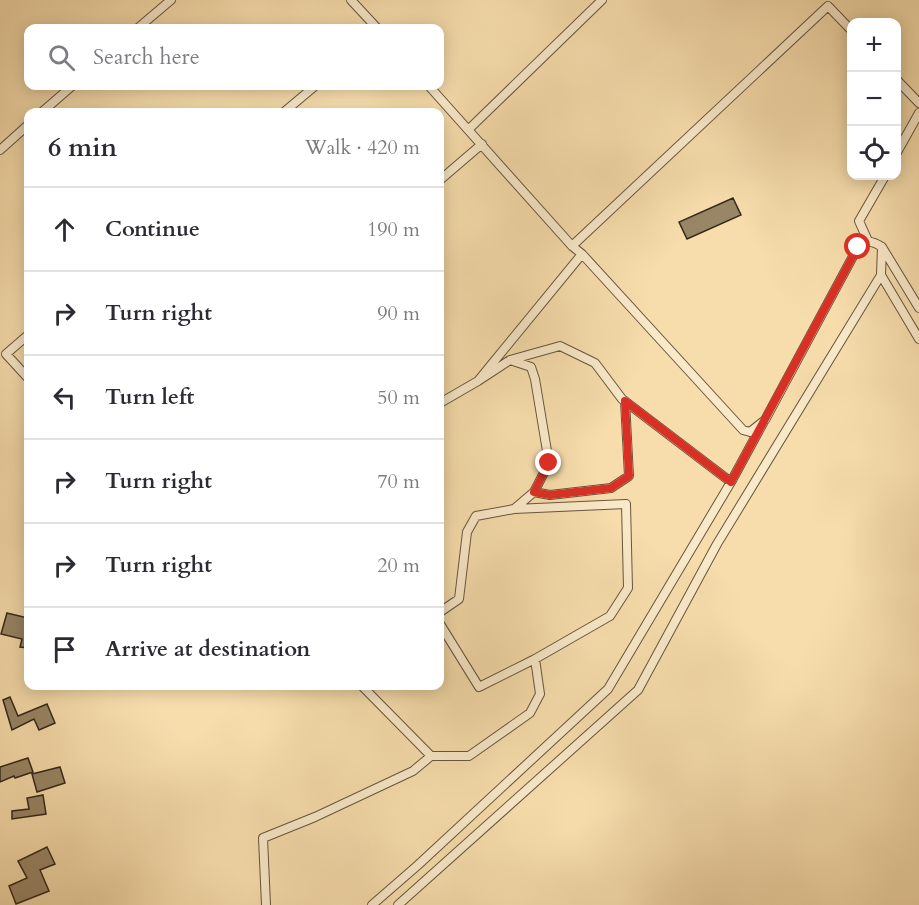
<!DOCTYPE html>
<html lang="en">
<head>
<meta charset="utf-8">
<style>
  :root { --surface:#fff; --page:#f7f7f7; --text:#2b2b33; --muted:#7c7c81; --line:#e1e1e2 }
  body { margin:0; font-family:Cardo,serif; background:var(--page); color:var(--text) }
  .controls { position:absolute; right:18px; top:18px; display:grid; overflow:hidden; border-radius:12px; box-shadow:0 3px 15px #0003 }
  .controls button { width:54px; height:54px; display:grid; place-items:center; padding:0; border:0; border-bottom:2px solid var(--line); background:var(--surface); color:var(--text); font:30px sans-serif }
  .stop { position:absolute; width:18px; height:18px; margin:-14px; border:4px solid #d93025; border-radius:50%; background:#fff }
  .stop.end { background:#d93025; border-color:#fff; box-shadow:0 2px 6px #0008 }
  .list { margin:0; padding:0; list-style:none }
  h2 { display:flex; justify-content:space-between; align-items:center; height:78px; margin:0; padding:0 24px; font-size:26px }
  h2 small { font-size:20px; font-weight:400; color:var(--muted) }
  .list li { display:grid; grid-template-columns:39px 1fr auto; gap:18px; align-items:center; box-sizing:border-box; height:84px; padding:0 24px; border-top:2px solid var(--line) }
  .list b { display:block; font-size:22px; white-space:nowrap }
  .list em { font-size:20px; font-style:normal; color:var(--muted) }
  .icon { flex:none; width:33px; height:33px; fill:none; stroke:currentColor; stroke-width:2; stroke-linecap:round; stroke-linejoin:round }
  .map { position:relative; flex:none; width:919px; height:905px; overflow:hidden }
  .search { position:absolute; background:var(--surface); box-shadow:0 3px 15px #0003; left:24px; top:24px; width:420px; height:66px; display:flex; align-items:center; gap:15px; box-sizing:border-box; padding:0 21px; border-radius:12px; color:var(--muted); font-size:22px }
  .panel { position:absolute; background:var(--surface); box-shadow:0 3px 15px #0003; left:24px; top:108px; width:420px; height:582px; border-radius:12px }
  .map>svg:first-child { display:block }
  .building { fill:#998666; stroke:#34281b; stroke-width:1.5 }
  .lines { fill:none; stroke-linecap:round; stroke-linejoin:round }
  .minor-casing { stroke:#65553f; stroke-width:10 }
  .minor { stroke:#fae9c9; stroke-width:8 }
  .route { stroke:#d93025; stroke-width:8 }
</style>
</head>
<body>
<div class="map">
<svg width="919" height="905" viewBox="0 0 919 905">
  <rect width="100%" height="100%" fill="#f7ddac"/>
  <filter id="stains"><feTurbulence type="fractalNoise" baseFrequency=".00333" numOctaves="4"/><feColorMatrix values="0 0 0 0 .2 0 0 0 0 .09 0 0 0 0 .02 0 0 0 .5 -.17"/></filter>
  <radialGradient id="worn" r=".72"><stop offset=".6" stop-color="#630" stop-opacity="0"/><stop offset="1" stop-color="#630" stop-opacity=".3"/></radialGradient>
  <path class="building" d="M733 198 741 215 687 239 679 222Z
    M7 613 28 618V648L20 647 22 639 1 634Z
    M10 697 18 716 47 704 55 723 39 730 34 719 12 730 3 700Z
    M28 758 33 772 15 778 14 776 0 782V767Z
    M60 767 65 783 37 792 32 774Z
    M43 795 46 814 12 819V811L29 809 27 798Z
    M47 847 55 864 40 870 49 891 16 904 9 886 27 878 18 861Z"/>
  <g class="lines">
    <defs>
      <path id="minor" d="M351 0 377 28
        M138 28 171 0
        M896 79 919 103
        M42 112 72 86
        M284 112 315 86
        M469 129 602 0
        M0 150 28 125
        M896 154 919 113
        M440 180 482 144
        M868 241 859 221 885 176
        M572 246 828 6 852 31
        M882 247 919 308
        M881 275 919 339
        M28 335 6 354 28 378
        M510 360 531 367 535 379 549 463 534 492
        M478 381 510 360 560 346 595 363 622 399 731 482
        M440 403 478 381 582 254
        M440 612 459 599 467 532 476 516 514 509 534 492 550 495 611 488 629 476 625 401
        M440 624 479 687 535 659 610 616 628 588 626 504 514 509
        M362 686 431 756H469L530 713 540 694 535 659
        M266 905 263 838 315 817 413 771 431 756
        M372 905 418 865 608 689 731 482 763 423
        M398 905 638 690 717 544 881 275 882 247C873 241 865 239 858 247L765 420 750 432 743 430 582 254 572 246 429 86"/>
    </defs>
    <use href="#minor" class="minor-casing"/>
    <use href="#minor" class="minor"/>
  </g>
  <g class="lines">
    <path class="route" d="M549 463 534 492 550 495 611 488 629 476 625 401 731 482 858 247"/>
  </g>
  <rect width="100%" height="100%" filter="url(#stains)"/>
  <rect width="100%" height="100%" fill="url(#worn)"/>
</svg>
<div class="controls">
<button>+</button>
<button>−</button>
<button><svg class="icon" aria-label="locate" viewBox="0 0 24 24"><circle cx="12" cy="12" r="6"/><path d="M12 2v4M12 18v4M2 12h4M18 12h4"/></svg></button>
</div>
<div class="stop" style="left:858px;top:247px"></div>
<div class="stop end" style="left:549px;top:463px"></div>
<div class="search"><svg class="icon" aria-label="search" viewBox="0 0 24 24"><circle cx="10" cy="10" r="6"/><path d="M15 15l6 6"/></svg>Search here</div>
<section class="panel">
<h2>6 min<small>Walk · 420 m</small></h2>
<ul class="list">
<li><svg class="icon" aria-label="ahead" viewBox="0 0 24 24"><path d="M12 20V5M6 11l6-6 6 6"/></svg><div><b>Continue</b></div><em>190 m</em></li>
<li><svg class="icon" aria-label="right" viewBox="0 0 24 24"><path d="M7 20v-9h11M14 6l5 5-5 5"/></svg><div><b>Turn right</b></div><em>90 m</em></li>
<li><svg class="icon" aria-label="left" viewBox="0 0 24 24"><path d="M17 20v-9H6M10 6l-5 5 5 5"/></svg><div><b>Turn left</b></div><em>50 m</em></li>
<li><svg class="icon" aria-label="right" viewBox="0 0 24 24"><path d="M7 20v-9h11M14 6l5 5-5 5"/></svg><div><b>Turn right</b></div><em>70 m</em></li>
<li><svg class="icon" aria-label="right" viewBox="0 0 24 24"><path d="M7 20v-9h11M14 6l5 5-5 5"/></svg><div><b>Turn right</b></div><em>20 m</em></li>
<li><svg class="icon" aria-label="arrive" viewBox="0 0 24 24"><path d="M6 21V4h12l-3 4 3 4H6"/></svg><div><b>Arrive at destination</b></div></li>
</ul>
</section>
</div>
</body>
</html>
